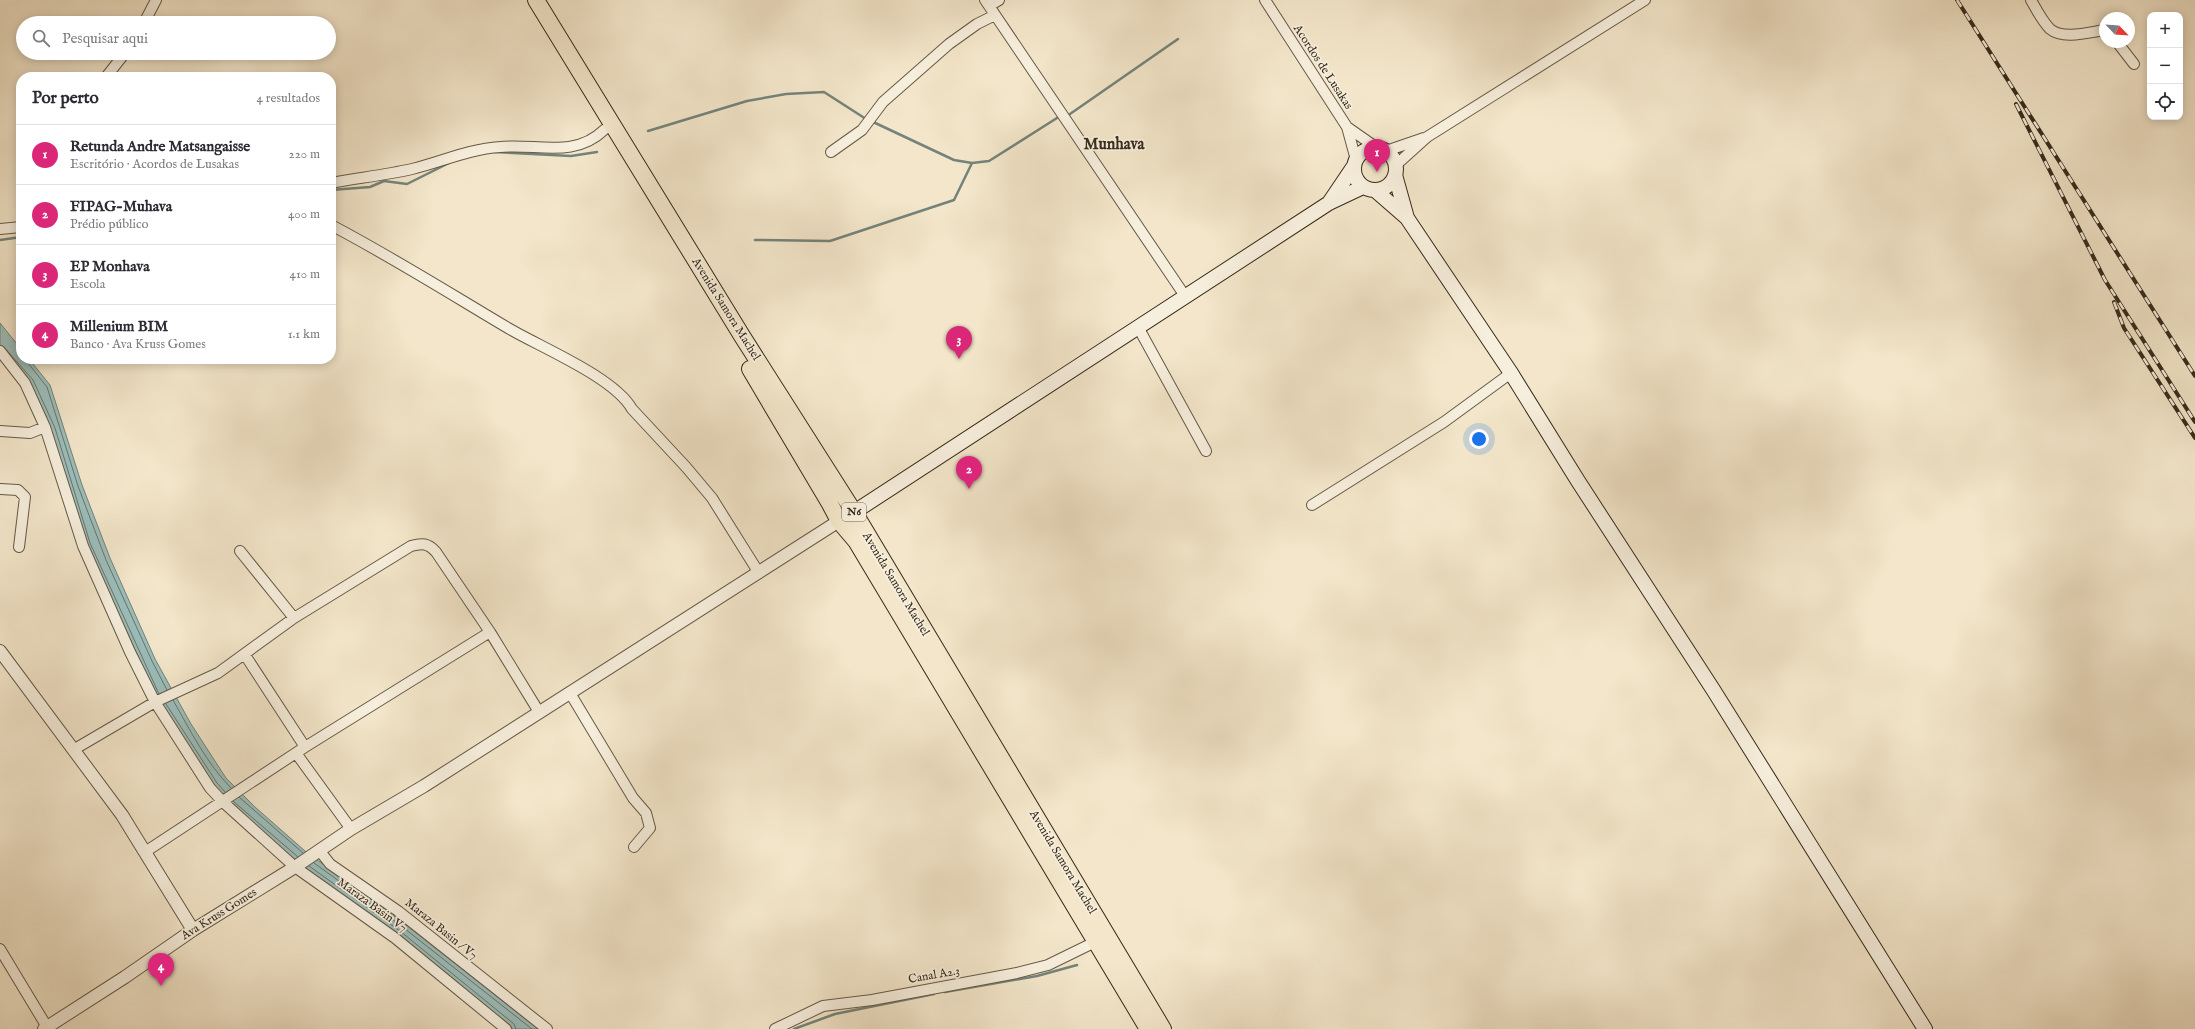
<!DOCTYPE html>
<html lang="pt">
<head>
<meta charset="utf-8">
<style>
  :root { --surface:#fff; --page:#f2f2f3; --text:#2b2b33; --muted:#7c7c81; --line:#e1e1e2; --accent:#db2777 }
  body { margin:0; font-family:"IM FELL English",serif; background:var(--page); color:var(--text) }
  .controls { position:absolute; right:12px; top:12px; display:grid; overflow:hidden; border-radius:8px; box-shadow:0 2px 10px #0003 }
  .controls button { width:36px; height:36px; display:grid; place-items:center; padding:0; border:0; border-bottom:1px solid var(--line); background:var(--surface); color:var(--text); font:20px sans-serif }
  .compass { position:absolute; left:2099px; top:12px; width:36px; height:36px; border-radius:50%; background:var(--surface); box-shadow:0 2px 10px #0003; rotate:115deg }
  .you { position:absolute; left:1479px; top:439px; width:14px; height:14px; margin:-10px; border:3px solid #fff; border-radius:50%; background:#1a73e8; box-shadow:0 0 0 6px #1a73e833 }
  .badge { display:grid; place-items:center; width:26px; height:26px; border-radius:50%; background:var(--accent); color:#fff; font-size:13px; font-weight:700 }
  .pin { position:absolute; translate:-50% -33px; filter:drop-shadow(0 1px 2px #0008) }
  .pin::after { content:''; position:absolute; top:21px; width:14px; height:12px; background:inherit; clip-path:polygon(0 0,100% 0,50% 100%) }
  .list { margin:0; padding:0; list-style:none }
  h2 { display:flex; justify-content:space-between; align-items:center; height:52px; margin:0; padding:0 16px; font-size:17px }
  h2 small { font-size:13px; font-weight:400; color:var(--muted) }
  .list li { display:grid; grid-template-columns:26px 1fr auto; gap:12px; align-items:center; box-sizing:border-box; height:60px; padding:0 16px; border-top:1px solid var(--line) }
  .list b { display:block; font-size:15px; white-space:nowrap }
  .list p { margin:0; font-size:13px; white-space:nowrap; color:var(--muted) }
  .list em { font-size:13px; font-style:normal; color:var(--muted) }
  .icon { flex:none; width:22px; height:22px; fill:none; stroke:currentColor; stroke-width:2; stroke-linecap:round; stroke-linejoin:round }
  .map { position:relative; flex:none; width:2195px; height:1029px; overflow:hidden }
  .search { position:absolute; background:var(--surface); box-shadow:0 2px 10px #0003; left:16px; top:16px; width:320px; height:44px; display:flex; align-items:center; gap:10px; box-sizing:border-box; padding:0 14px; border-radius:22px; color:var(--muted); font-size:15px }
  .panel { position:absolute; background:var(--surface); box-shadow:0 2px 10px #0003; left:16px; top:72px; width:320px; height:292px; border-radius:16px }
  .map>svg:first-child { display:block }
  .water { fill:#9cbebb; stroke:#74837b }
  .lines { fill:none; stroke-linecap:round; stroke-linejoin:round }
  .shore { stroke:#6a746b; stroke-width:1 }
  .stream { stroke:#74837b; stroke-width:2.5 }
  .minor-casing { stroke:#665a47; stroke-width:12 }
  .tertiary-casing { stroke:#665a47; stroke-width:14 }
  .secondary-casing { stroke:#372b1b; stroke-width:16 }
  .trunk-casing { stroke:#372b1b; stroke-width:18 }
  .minor { stroke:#f7efdd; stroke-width:10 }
  .tertiary { stroke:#f7efdd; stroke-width:12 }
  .secondary { stroke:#f7efdd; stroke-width:14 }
  .trunk { stroke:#f3e6ca; stroke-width:16 }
  .rail-casing { stroke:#372b1b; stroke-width:4 }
  .rail { stroke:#f7efdd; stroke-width:2.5; stroke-dasharray:8; stroke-linecap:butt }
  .labels { text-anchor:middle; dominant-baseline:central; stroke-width:3.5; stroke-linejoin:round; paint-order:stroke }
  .shield { fill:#f7efdd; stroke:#716655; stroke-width:1 }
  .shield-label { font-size:11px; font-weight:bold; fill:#372b1b }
  .street-label { font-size:12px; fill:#372b1b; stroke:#f7efdd }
  .district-label { font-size:16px; font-weight:bold; fill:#372b1b; stroke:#f7efdd }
</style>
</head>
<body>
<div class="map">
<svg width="2195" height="1029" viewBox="0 0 2195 1029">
  <rect width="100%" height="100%" fill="#f3e6ca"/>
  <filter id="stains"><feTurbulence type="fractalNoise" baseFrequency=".005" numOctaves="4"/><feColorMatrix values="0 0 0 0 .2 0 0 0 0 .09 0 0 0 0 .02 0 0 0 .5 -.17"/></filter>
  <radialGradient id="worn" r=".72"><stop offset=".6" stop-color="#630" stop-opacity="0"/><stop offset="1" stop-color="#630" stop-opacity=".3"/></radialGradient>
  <path class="water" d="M0 323 21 349V359H29L50 385 82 485 110 558 155 659 191 724 226 778 255 807 305 851 402 922 538 1029H513L397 934 308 871 232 806 214 785 156 696 87 544 51 430 30 382 0 348Z"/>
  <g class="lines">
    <path class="shore" d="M3 346 33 380 55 428 90 543 159 694
      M27 359 28 363 47 387 78 486 106 560 152 661 167 690
      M173 700C190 730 207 764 231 788
      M166 704 217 783 225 792
      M239 797 303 853
      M233 801 298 857
      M314 863 400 925 532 1029
      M309 866 400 931 514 1024 516 1029"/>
    <path class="stream" d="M1070 114 1178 39
      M871 121 954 160 972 163 989 161 1057 118
      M648 131 747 101 786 94 824 92 866 119
      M494 152 571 156 597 152
      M331 190 370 187 384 181 407 184 449 163
      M0 240 21 237
      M755 240 830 241 954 200 972 163
      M945 992 1037 976 1077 965
      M794 1029 835 1014 934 994"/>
    <defs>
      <path id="minor" d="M985 0 1185 296
        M1265 0 1347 127 1356 160
        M2031 0C2036 9 2042 21 2050 29 2063 40 2090 32 2105 30
        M989 6 999 0
        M144 23 156 0
        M2117 42 2134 64
        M106 77 125 53
        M1347 127 1377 148
        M1386 151 1424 138
        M831 152 862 130 883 102 949 44 977 24 995 15
        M1396 165 1427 137 1645 0
        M331 183C358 178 385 175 412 169 441 162 469 149 500 147 536 143 574 159 604 130
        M331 225C392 257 449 293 508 328 540 347 614 377 632 409L686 467 712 498 759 573
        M0 229 21 227
        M1138 327 1206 451
        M0 351 25 383 45 427 83 546 130 652 155 702 210 788 223 802 295 867 395 938 506 1029
        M0 431 30 433 45 427
        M0 489 18 490 25 497 19 547
        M1312 505 1444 422 1511 373
        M240 551 294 618
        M245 655 305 747
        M570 693 633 798 646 813 650 828 634 847
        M73 750 155 702 218 673 294 618 411 546C422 543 428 543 436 552L490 632 539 712
        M296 753 351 829
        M319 850 330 864 398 911 547 1029
        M145 852 305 747 490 632
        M0 949 47 1027
        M775 1029 823 1006 872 1000 1017 973 1048 965 1095 942"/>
      <path id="tertiary" d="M0 651 122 815 193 930
        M44 1029 125 977 193 930 295 867 351 829 424 786 839 521"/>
      <path id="secondary" d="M1354 169a21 21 0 1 1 42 0a21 21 0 1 1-42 0Z
        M1395 175 1407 218
        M1376 191 1407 218 1511 373 1578 481 1714 691 1925 1029
        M1329 203 1354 166
        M845 518 1329 203 1363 187"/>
      <path id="trunk" d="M536 0 742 336 854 512 1163 1029
        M750 369 830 504 839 521 856 541 1148 1029"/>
    </defs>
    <use href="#minor" class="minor-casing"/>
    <use href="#tertiary" class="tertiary-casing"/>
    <use href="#secondary" class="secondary-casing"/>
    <use href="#trunk" class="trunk-casing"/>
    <use href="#minor" class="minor"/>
    <use href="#tertiary" class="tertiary"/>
    <use href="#secondary" class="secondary"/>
    <use href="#trunk" class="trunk"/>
    <defs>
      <path id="rail" d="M1957 0 2195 376
        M2016 104 2105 280 2195 422
        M2114 302 2124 328 2195 438"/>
    </defs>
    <use href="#rail" class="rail-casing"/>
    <use href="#rail" class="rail"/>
  </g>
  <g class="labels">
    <rect class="shield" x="842" y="503" width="24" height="18" rx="3"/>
    <g class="shield-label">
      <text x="854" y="512">N6</text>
    </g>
    <g class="street-label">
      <text transform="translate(1323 67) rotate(57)">Acordos de Lusakas</text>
      <text transform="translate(726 309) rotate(58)">Avenida Samora Machel</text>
      <text transform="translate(896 584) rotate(59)">Avenida Samora Machel</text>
      <text transform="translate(1063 862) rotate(59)">Avenida Samora Machel</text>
      <text transform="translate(372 905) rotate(36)">Maraza Basin V7</text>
      <text transform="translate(219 914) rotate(-32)">Ava Kruss Gomes</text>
      <text transform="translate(441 929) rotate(39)">Maraza Basin / V7</text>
      <text transform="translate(934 975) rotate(-10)">Canal A2.3</text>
    </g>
    <g class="district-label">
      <text x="1114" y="145">Munhava</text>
    </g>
  </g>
  <rect width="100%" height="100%" filter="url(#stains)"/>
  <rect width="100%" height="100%" fill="url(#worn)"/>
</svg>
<div class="controls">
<button>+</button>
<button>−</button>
<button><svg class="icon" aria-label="locate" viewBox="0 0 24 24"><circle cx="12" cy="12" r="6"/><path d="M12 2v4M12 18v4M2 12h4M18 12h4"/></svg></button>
</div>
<svg class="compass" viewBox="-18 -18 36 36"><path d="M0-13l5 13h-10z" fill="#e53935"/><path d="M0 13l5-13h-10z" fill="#7c7c81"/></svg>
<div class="you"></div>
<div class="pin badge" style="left:1377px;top:172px">1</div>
<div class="pin badge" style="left:969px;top:489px">2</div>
<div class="pin badge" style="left:959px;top:359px">3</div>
<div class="pin badge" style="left:161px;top:986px">4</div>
<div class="search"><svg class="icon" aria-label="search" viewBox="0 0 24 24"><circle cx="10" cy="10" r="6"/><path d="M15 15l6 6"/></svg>Pesquisar aqui</div>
<section class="panel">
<h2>Por perto<small>4 resultados</small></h2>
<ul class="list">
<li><span class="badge">1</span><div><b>Retunda Andre Matsangaisse</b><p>Escritório · Acordos de Lusakas</p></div><em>220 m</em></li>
<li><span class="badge">2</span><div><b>FIPAG-Muhava</b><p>Prédio público</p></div><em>400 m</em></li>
<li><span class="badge">3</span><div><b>EP Monhava</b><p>Escola</p></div><em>410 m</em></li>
<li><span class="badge">4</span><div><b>Millenium BIM</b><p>Banco · Ava Kruss Gomes</p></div><em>1.1 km</em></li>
</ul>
</section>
</div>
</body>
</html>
